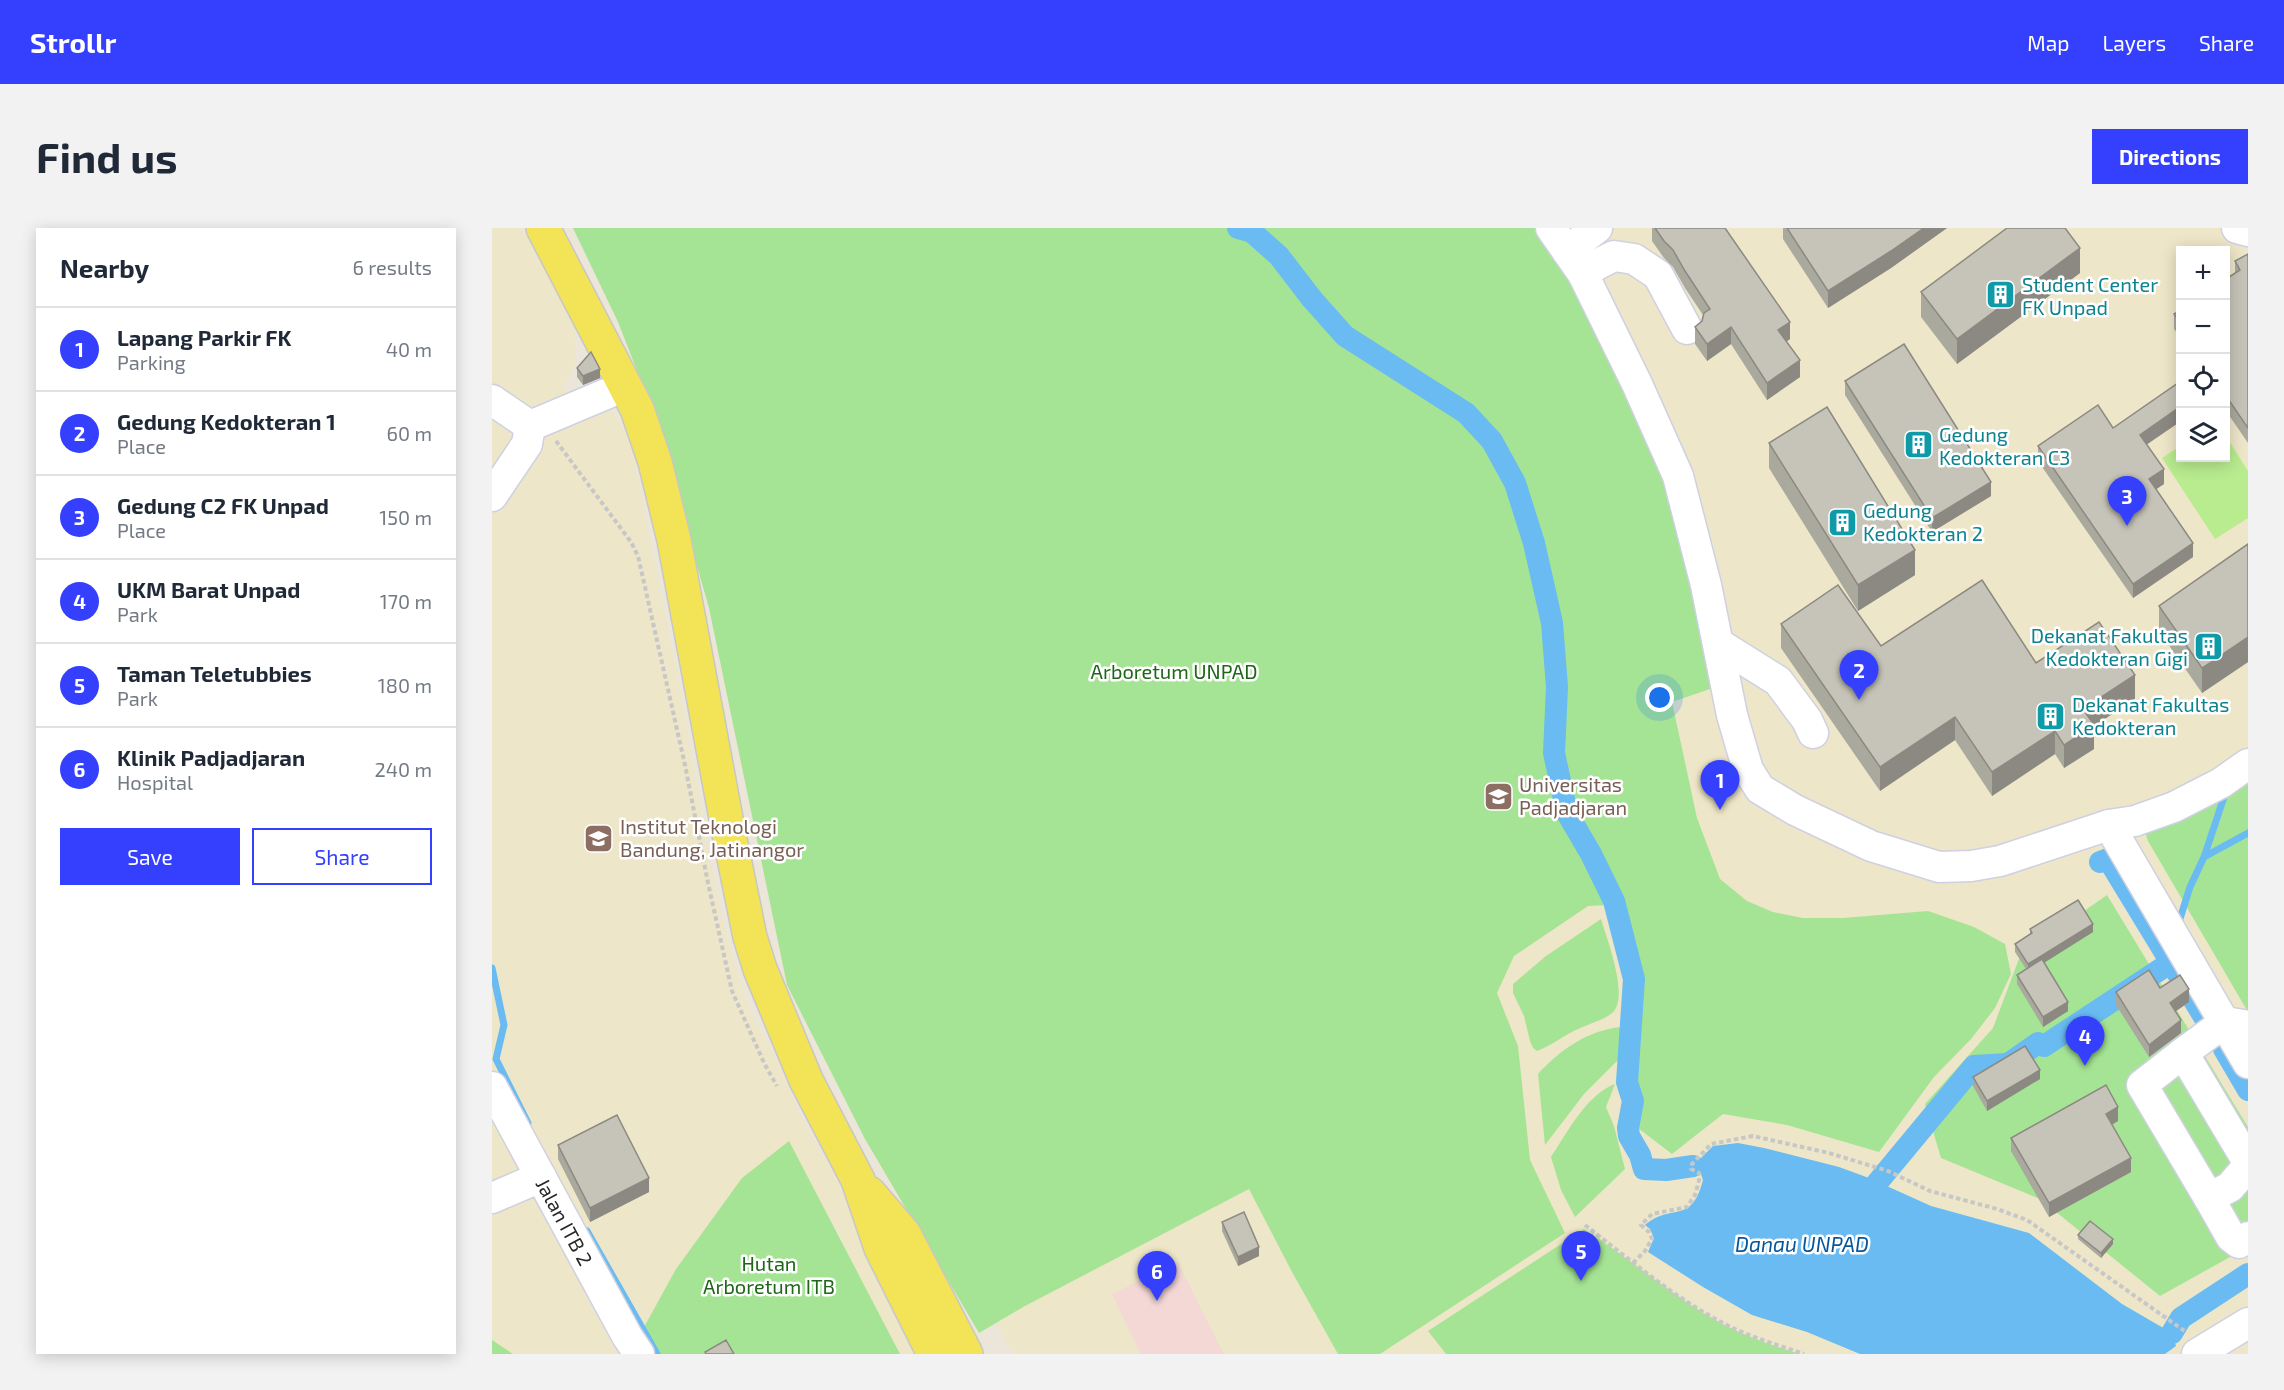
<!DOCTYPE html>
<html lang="en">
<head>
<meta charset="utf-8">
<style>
  :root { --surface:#fff; --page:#f2f2f3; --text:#1f2937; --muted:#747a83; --line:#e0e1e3; --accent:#3440fe }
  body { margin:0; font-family:"Exo 2",sans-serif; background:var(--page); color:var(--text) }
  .controls { position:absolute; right:18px; top:18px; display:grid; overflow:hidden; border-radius:0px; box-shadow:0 3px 15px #0003 }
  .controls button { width:54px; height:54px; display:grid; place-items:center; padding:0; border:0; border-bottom:2px solid var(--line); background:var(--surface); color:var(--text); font:30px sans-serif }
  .you { position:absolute; left:1168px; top:470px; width:21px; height:21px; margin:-15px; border:4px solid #fff; border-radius:50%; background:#1a73e8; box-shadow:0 0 0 9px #1a73e833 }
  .badge { display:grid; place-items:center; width:39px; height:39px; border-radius:50%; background:var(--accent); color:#fff; font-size:20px; font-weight:700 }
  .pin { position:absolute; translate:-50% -50px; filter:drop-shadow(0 2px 3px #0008) }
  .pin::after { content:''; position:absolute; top:32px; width:21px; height:18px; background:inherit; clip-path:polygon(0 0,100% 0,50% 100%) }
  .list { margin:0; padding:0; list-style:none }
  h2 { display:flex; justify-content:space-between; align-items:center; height:78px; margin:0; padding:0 24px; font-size:26px }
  h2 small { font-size:20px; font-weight:400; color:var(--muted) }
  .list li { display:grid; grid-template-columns:39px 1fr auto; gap:18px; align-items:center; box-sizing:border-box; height:84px; padding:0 24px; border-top:2px solid var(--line) }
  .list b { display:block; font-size:22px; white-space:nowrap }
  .list p { margin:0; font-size:20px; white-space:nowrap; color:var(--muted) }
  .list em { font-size:20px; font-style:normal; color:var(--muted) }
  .actions { display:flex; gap:12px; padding:18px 24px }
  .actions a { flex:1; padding:14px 0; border:2px solid var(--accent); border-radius:0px; text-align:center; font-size:21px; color:var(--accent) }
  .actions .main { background:var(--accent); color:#fff }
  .icon { flex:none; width:33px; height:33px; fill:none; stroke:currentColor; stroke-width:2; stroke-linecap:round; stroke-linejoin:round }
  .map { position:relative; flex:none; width:1756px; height:1126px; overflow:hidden; border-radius:0px }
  header { display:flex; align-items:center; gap:36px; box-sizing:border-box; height:84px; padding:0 30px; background:var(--accent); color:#fff }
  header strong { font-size:28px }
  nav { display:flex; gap:33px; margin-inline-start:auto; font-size:21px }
  .intro { display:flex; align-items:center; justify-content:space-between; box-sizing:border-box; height:144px; padding:0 36px }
  h1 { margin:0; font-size:42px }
  .button { padding:15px 27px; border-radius:0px; background:var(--accent); color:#fff; font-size:21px; font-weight:700 }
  main { display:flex; gap:36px; padding:0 36px }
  aside { flex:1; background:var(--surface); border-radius:0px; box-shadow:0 3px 15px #0003 }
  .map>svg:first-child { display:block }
  .education { fill:#eee6c8; fill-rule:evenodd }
  .medical { fill:#f3d8d6 }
  .green { fill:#a5e494 }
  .pitch { fill:#b8ec8f }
  .water { fill:#69bbf1 }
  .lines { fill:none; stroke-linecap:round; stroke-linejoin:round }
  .stream { stroke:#69bbf1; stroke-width:7 }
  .canal { stroke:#69bbf1; stroke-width:22 }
  .minor-casing { stroke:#cfd0e2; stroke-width:33 }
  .major-casing { stroke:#c7c7c7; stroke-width:36 }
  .path { stroke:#c7c7c7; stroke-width:4; stroke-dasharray:4.5 3; stroke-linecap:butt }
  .minor { stroke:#fff; stroke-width:30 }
  .major { stroke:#f3e357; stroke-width:33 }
  .wall { fill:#aaa99e }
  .shaded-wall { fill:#8b8981 }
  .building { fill:#c6c4b8; stroke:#8b8981; stroke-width:1.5 }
  .labels { text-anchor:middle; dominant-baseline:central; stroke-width:5; stroke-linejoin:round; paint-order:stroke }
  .culture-label { font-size:20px; fill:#0d838f; stroke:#fff; text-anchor:start }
  .park-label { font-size:20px; fill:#1e6618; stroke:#fff }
  .education-label { font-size:20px; fill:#785e54; stroke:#fff; text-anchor:start }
  .street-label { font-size:20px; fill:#282828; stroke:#fff }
  .water-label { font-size:21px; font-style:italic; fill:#0a569b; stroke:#fff }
</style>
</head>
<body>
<header>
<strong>Strollr</strong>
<nav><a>Map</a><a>Layers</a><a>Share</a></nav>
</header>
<div class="intro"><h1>Find us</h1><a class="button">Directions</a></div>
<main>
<aside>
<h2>Nearby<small>6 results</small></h2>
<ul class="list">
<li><span class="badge">1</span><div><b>Lapang Parkir FK</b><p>Parking</p></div><em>40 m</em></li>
<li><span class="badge">2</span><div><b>Gedung Kedokteran 1</b><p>Place</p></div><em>60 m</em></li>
<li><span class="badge">3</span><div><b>Gedung C2 FK Unpad</b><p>Place</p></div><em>150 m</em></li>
<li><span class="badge">4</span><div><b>UKM Barat Unpad</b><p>Park</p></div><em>170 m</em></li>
<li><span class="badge">5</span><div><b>Taman Teletubbies</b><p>Park</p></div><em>180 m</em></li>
<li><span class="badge">6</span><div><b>Klinik Padjadjaran</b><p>Hospital</p></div><em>240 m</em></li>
</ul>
<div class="actions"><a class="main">Save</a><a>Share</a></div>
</aside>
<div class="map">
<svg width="1756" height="1126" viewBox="0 0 1756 1126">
  <rect width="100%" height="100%" fill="#ebe6d9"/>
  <path class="education" d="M0 0H30L83 97 84 135 72 157 88 188 105 181 121 184 135 208 144 239 188 460 223 660 238 720 258 783 284 831 310 891 354 968 434 1126H0Z
    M81 0H1756V1126H521L504 1095 487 1105 373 911 295 757 217 380 160 181 126 94ZM1688 22H1734V230H1688Z"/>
  <path class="medical" d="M686 1034 709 1081 732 1126H645L648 1124 620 1066Z"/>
  <path class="green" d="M81 0H1053L1180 250 1221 460 1180 474 1205 590 1228 651 1255 673 1281 684 1311 690H1351L1436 683 1482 699 1513 716 1519 746 1503 780 1479 811 1442 849 1387 924 1295 897 1231 886 1180 926 1146 900 1140 751 1118 677 1096 678 1022 728 1005 765 1026 818 1038 932 1073 1005 888 1126H846L800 1044 757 961 531 1079 487 1105 373 911 295 757 217 380 160 181 126 94Z
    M1756 542V784L1656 613 1654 607 1657 600Z
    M1615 667 1756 899V1019L1668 1068 1548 971 1449 930 1433 876 1501 800 1528 728Z
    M1109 691C1115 711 1138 770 1120 785 1112 792 1096 796 1086 801 1072 807 1059 818 1045 823L1041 820 1038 813 1032 788 1021 765V756L1054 728Z
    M1129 799 1127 831 1092 866 1053 917 1046 846C1068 822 1096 802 1129 799Z
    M1123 856 1114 879 1122 898 1133 941 1083 989 1069 962 1059 929C1075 905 1094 867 1123 856Z
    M297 913 408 1126H167L151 1101 184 1041 250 950Z
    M1092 1001C1137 1030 1177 1065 1222 1091 1249 1107 1279 1117 1308 1126H954L936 1103Z
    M0 1112 21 1126H0Z"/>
  <path class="pitch" d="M1734 208 1756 243V290L1723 311 1670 230 1688 218V230H1734Z"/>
  <path class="water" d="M1246 915 1272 920 1347 939 1377 950 1439 978 1537 1005 1630 1076 1680 1105 1684 1118 1673 1126H1368L1315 1104 1260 1087 1211 1059 1156 1024 1162 1010 1158 1001 1153 997C1180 974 1199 998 1211 952L1208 943 1201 938 1221 918Z"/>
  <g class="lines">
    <path class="stream" d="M1712 629 1734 563
      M1686 697 1698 659 1712 629 1756 605
      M0 740 12 797 4 831 36 895
      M95 1003 165 1126"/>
    <path class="canal" d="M746 0 760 4 787 28 820 71 853 108 974 185 1000 213 1023 255 1042 315 1060 395 1065 459 1062 525 1075 585 1099 626 1122 673 1142 751 1135 854 1141 873 1136 900 1137 908 1148 927 1152 941 1174 942 1201 938
      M1608 634 1616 631 1717 797
      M1732 821 1756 862
      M1385 955 1482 838 1516 836 1546 815 1552 818 1678 735
      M1680 1105 1689 1090 1756 1046"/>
    <defs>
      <g id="minor">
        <path d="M1059 0 1091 46 1145 156 1186 248 1214 357 1240 487 1256 542 1268 561 1303 582 1379 618 1447 639 1479 638 1508 633 1617 597 1643 593 1682 579 1729 555 1756 536"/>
        <path d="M1745 0 1756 3"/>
        <path d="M1075 23 1105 0"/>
        <path d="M1091 46 1106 36 1122 28 1142 31 1166 47 1195 101"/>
        <path d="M0 172 38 198"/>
        <path d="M38 198 133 158"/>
        <path d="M0 268 35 216 38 198"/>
        <path d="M1227 416 1286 453 1315 492 1321 505"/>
        <path d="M1617 597 1756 835"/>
        <path d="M1751 797 1733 794 1691 825 1756 934"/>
        <path d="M1691 825 1650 857 1717 970 1738 959 1756 938"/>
        <path id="s1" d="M0 859 135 1108 147 1126"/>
        <path d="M0 970 49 949"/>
        <path d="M1717 970 1739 1009 1747 1015 1756 1009"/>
        <path d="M1705 1126 1756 1095"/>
      </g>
      <path id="major" d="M51 0 145 181 163 234 182 312 236 601 258 709 268 741 314 852 366 952 389 1020 442 1126
        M377 965 412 1006 474 1126"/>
    </defs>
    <use href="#minor" class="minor-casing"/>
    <use href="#major" class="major-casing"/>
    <path class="path" d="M64 213 139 314 146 328 193 537 216 655 240 763 272 835 285 858
      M1093 997C1141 1034 1188 1075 1243 1101 1265 1111 1289 1118 1312 1126
      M1141 1035 1153 1023 1160 1011 1157 1004 1149 997 1160 986 1195 979 1203 967 1208 949 1207 945 1199 941 1200 936 1219 916 1261 908 1337 925 1396 943 1438 963 1505 981 1535 992 1694 1104"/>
    <use href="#minor" class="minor"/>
    <use href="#major" class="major"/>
  </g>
  <path class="wall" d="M1160 0H1233L1298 111 1294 114 1308 149 1275 172 1239 116 1215 133 1203 116V99L1210 93 1211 87 1193 60 1181 39 1172 30 1160 13Z
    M1291 0H1455L1399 40 1336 80 1291 11Z
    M1756 26V215L1734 183V51L1743 45V33Z
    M1588 45 1465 136 1429 89V64Z
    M1689 82V110L1682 101V86Z
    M85 140 108 150 91 157 85 149Z
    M1353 153 1499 268 1440 304 1353 167Z
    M1689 153V193L1654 217 1672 256 1664 261 1701 329 1641 370 1546 233V218L1621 200Z
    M1277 215 1423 347 1366 383 1277 240Z
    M1756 316V434L1710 465 1667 403V378Z
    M1289 396 1389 418 1544 435 1643 471 1602 498V521L1572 540 1563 526 1500 568 1463 512 1388 563 1289 420Z
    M1538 701 1601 704 1552 734 1576 783 1551 799 1525 756V747L1534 741 1523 724V716L1538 706Z
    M1624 764 1697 774 1683 784 1689 805 1657 829 1624 777Z
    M1481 849 1548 851 1495 883 1481 858Z
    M1626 893 1620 897 1639 944 1557 989 1519 923V910Z
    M66 917 157 964 98 994 66 931Z
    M730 994 767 1028 746 1038 730 1003Z
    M1586 1007 1621 1016 1609 1030 1586 1011Z"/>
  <path class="shaded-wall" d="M1432 0H1455L1399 40 1336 80V63Z
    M1588 20V45L1465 136V111Z
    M1298 94V111L1286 119V102Z
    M1239 99V116L1215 133V116Z
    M1308 132V149L1275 172V155Z
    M108 141V150L91 157V148Z
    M1689 178V193L1648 221V207Z
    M1672 241V256L1657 266V251Z
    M1499 254V268L1440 304V290Z
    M1701 315V329L1641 370V356Z
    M1423 322V347L1366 383V357Z
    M1756 409V434L1710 465V440Z
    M1643 447V471L1602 498V521L1572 540V517L1591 481Z
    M1463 489V512L1388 563V539Z
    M1563 503V526L1500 568V544Z
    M1601 696V704L1536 745V736Z
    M1697 761V774L1678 787V775Z
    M1576 774V783L1551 799V789Z
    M1689 792V805L1657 829V817Z
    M1548 842V851L1495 883V873Z
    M1626 879V893L1614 900V886Z
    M1639 930V944L1557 989V975Z
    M157 950V964L98 994V980Z
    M1621 1011V1016L1609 1030V1025Z
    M767 1019V1028L746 1038V1029Z"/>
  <path class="building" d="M1163 0H1233L1298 94 1286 102 1308 132 1275 155 1239 99 1215 116 1203 99 1210 93 1212 85 1218 81 1193 43 1181 22 1172 13Z
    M1295 0H1432L1399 23 1336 63Z
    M1515 0H1573L1588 20 1465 111 1429 64Z
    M1756 26V200L1734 168V51L1748 42 1743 33Z
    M1689 82V95L1682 86Z
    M1412 116 1499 254 1440 290 1353 153Z
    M99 124 108 141 91 148 85 140Z
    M1689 153V178L1648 207 1672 241 1657 251 1701 315 1641 356 1546 218 1606 177 1621 200Z
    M1335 179 1423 322 1366 357 1277 215Z
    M1756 316V409L1710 440 1667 378Z
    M1490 352 1544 435 1607 394 1643 447 1591 481 1602 497 1572 517 1563 503 1500 544 1463 489 1388 539 1289 396 1346 357 1389 418Z
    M1586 672 1601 696 1536 736 1523 716 1540 705 1538 701Z
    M1550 731 1576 774 1551 789 1525 747Z
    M1657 742 1668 760 1688 747 1697 761 1678 775 1689 792 1657 817 1624 764Z
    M1533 818 1548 842 1495 873 1481 849Z
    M1614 857 1626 879 1614 886 1639 930 1557 975 1519 910Z
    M125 887 157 950 98 980 66 917Z
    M752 984 767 1019 746 1029 730 994Z
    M1598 993 1621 1011 1609 1025 1586 1007Z
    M234 1112 242 1126H214L213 1124Z"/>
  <defs>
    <symbol id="building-square" viewBox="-11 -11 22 22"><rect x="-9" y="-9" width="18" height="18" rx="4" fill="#0f9aa8" stroke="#fff"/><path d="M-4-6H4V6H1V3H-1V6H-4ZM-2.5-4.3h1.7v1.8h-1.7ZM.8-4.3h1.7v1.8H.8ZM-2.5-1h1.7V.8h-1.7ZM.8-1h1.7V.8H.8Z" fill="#fff"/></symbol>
    <symbol id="university-square" viewBox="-11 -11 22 22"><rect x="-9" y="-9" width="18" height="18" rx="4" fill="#8d6e63" stroke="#fff"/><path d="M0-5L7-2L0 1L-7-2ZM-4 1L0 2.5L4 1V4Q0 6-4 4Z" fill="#fff"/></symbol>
  </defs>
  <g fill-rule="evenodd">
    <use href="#building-square" x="1492" y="50" width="33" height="33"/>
    <use href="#building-square" x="1410" y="200" width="33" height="33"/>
    <use href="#building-square" x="1334" y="278" width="33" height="33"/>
    <use href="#building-square" x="1700" y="402" width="33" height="33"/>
    <use href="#building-square" x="1542" y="472" width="33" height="33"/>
    <use href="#university-square" x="990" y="552" width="33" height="33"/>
    <use href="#university-square" x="90" y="594" width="33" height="33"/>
  </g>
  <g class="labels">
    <g class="culture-label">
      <text x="1530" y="56">Student Center<tspan x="1530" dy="23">FK Unpad</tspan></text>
      <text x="1447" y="206">Gedung<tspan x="1447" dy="23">Kedokteran C3</tspan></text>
      <text x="1371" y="282">Gedung<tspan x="1371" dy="23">Kedokteran 2</tspan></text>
      <text x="1696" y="407" text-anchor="end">Dekanat Fakultas<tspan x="1696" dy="23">Kedokteran Gigi</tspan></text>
      <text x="1580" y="476">Dekanat Fakultas<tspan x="1580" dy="23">Kedokteran</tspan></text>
    </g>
    <g class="park-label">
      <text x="682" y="443">Arboretum UNPAD</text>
      <text x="277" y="1035">Hutan<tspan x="277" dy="23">Arboretum ITB</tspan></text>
    </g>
    <g class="education-label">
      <text x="1027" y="556">Universitas<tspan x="1027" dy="23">Padjadjaran</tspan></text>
      <text x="128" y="598">Institut Teknologi<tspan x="128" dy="23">Bandung, Jatinangor</tspan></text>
    </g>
    <g class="street-label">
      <text stroke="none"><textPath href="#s1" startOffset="153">Jalan ITB 2</textPath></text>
    </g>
    <g class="water-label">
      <text x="1310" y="1015">Danau UNPAD</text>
    </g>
  </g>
</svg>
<div class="controls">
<button>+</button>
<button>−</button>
<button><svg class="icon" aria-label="locate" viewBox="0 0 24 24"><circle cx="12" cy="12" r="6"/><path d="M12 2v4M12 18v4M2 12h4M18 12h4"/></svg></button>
<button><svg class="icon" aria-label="layers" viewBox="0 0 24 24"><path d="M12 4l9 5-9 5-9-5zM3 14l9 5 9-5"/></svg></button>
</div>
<div class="you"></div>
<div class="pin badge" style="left:1228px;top:582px">1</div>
<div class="pin badge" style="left:1367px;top:472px">2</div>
<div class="pin badge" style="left:1635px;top:298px">3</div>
<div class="pin badge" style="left:1593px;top:838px">4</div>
<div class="pin badge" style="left:1089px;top:1053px">5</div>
<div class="pin badge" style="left:665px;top:1073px">6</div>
</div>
</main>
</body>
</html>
